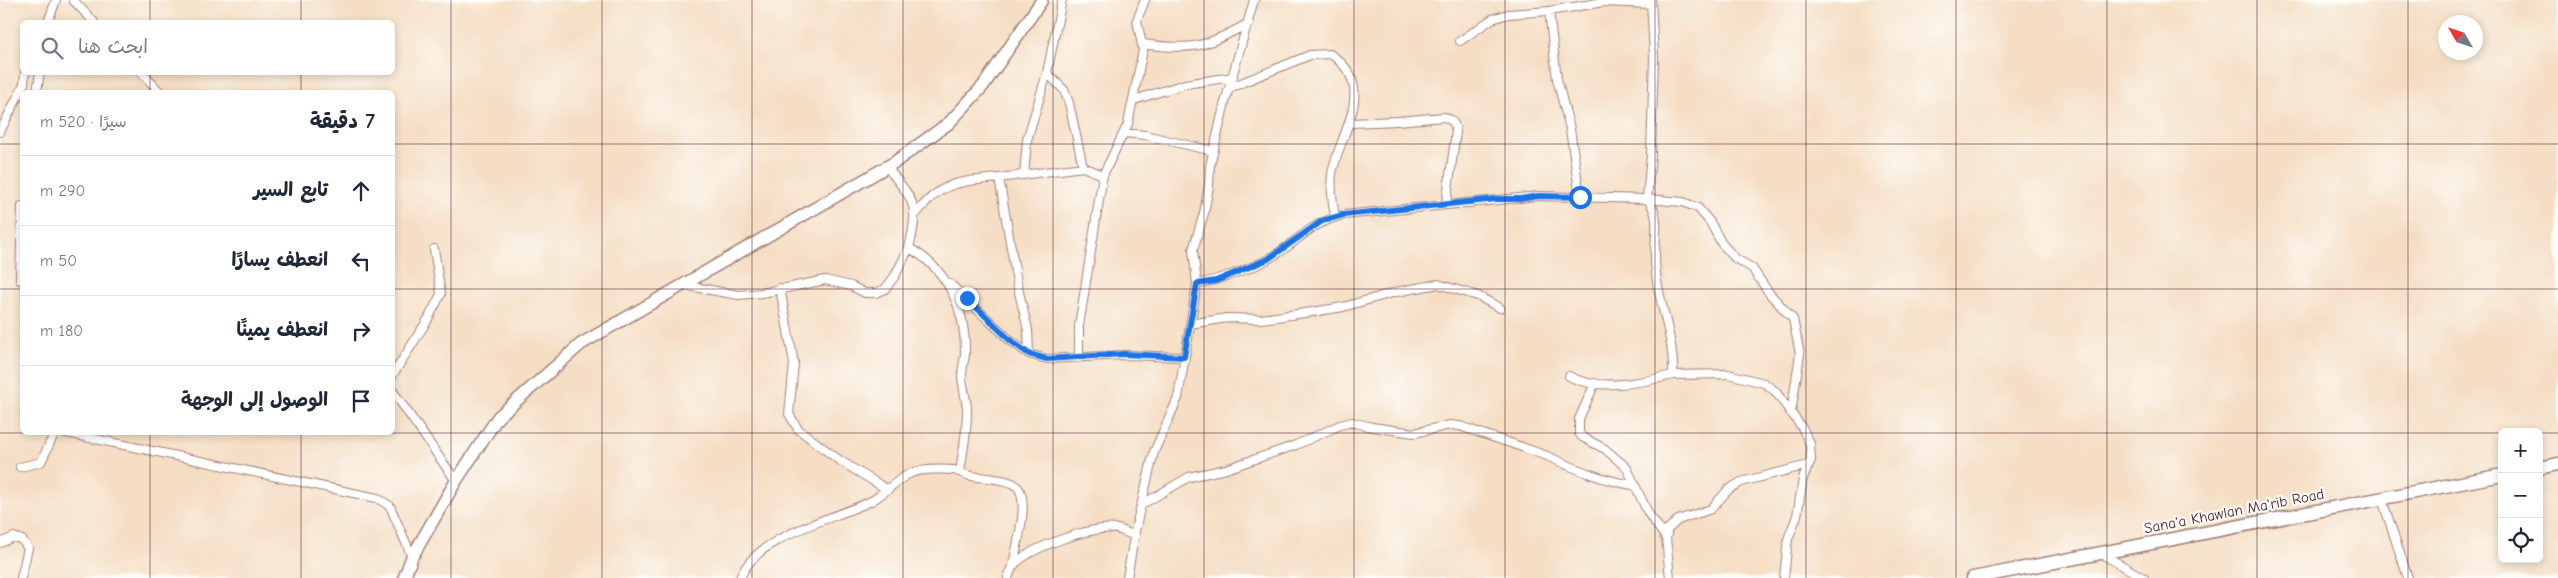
<!DOCTYPE html>
<html lang="ar">
<head>
<meta charset="utf-8">
<style>
  :root { --surface:#fff; --page:#f6f6f7; --text:#1f2937; --muted:#747a83; --line:#e0e1e3 }
  body { margin:0; font-family:"Comic Neue","Playpen Sans Arabic",sans-serif; background:var(--page); color:var(--text); direction:rtl }
  .controls { position:absolute; right:15px; bottom:15px; display:grid; overflow:hidden; border-radius:8px; box-shadow:0 2px 8px #0003 }
  .controls button { width:45px; height:45px; display:grid; place-items:center; padding:0; border:0; border-bottom:1px solid var(--line); background:var(--surface); color:var(--text); font:25px sans-serif }
  .compass { position:absolute; left:2438px; top:15px; width:45px; height:45px; border-radius:50%; background:var(--surface); box-shadow:0 2px 8px #0003; rotate:309deg }
  .stop { position:absolute; width:15px; height:15px; margin:-11px; border:4px solid #1a73e8; border-radius:50%; background:#fff }
  .stop.end { background:#1a73e8; border-color:#fff; box-shadow:0 1px 5px #0008 }
  .list { margin:0; padding:0; list-style:none }
  h2 { display:flex; justify-content:space-between; align-items:center; height:65px; margin:0; padding:0 20px; font-size:21px }
  h2 small { font-size:16px; font-weight:400; color:var(--muted) }
  .list li { display:grid; grid-template-columns:32px 1fr auto; gap:15px; align-items:center; box-sizing:border-box; height:70px; padding:0 20px; border-top:1px solid var(--line) }
  .list b { display:block; font-size:19px; white-space:nowrap }
  .list em { font-size:16px; font-style:normal; color:var(--muted) }
  .icon { flex:none; width:28px; height:28px; fill:none; stroke:currentColor; stroke-width:2; stroke-linecap:round; stroke-linejoin:round }
  .map { position:relative; flex:none; width:2558px; height:578px; overflow:hidden; direction:ltr }
  .search { position:absolute; background:var(--surface); box-shadow:0 2px 8px #0003; left:20px; top:20px; width:375px; height:55px; display:flex; align-items:center; gap:12px; box-sizing:border-box; padding:0 18px; border-radius:8px; color:var(--muted); font-size:19px }
  .panel { position:absolute; background:var(--surface); box-shadow:0 2px 8px #0003; left:20px; top:90px; width:375px; height:345px; border-radius:8px; direction:rtl }
  .map>svg:first-child { display:block }
  .lines { fill:none; stroke-linecap:round; stroke-linejoin:round }
  .street-casing { stroke:#a07e78; stroke-width:10 }
  .secondary-casing { stroke:#a07e78; stroke-width:14 }
  .primary-casing { stroke:#a07e78; stroke-width:15 }
  .street { stroke:#fff; stroke-width:8 }
  .secondary { stroke:#fff; stroke-width:11 }
  .primary { stroke:#fff; stroke-width:12 }
  .route { stroke:#1a73e8; stroke-width:6 }
  .grid { fill:none; stroke:#4a1f2b; stroke-width:1; stroke-opacity:0.55 }
  .labels { text-anchor:middle; dominant-baseline:central; stroke-width:4.5; stroke-linejoin:round; paint-order:stroke }
  .street-label { font-size:15px; fill:#4a1f2b; stroke:#fdfcf7 }
</style>
</head>
<body>
<div class="map">
<svg width="2558" height="578" viewBox="0 0 2558 578">
  <rect width="100%" height="100%" fill="#fdfcf7"/>
  <filter id="ink" filterUnits="userSpaceOnUse"><feTurbulence type="fractalNoise" baseFrequency=".02" numOctaves="2"/><feDisplacementMap in="SourceGraphic" scale="10" xChannelSelector="R" yChannelSelector="G"/><feConvolveMatrix kernelMatrix="1 2 1 2 8 2 1 2 1" color-interpolation-filters="sRGB"/></filter>
  <filter id="wash" filterUnits="userSpaceOnUse"><feTurbulence type="fractalNoise" baseFrequency=".0096" numOctaves="4" result="noise"/><feDisplacementMap in="SourceGraphic" scale="20" xChannelSelector="R" yChannelSelector="G"/><feGaussianBlur stdDeviation="1.12" result="paint"/><feColorMatrix in="noise" values="0 0 0 0 0 0 0 0 0 0 0 0 0 0 0 0 0 1.4 0 .05"/><feComposite in="paint" operator="in"/></filter>
  <g filter="url(#wash)">
    <rect width="100%" height="100%" fill="#f5dec4"/>
  </g>
  <g filter="url(#ink)">
    <g class="lines">
      <defs>
        <path id="street" d="M73 0 94 22
          M1651 0 1654 57 1651 154 1647 199 1683 202 1698 208 1710 222 1722 244 1736 259 1752 268 1769 293 1793 319 1800 354 1791 413
          M1549 11 1557 79 1570 129 1580 197
          M48 22 56 0
          M1460 41 1492 19 1508 14 1549 11 1604 2 1651 4
          M1143 44C1193 51 1205 47 1249 23
          M141 72 160 92
          M1229 88 1310 55 1330 54C1380 86 1339 133 1332 174 1330 189 1333 203 1335 217
          M37 92 40 72
          M1134 100 1185 84 1233 77
          M1351 123 1397 121 1444 117C1453 120 1455 123 1456 132L1446 204
          M0 132 24 84 25 72
          M1124 133 1145 135 1213 151
          M887 167C914 202 920 203 909 248 949 270 966 310 965 354 964 362 962 370 962 377 963 389 967 400 967 411 967 432 963 452 960 472
          M1083 167 1103 175
          M1024 175 1027 140 1047 73 1062 0
          M999 178 1083 167 1069 103 1064 90 1047 73
          M22 206 20 280H22
          M916 214C942 180 960 182 999 178L1018 288 1028 330 1029 354
          M950 284 1011 341 1029 354 1047 359 1124 355 1184 357
          M1197 284 1193 250 1204 213 1209 186 1210 166 1225 102 1254 0
          M683 285 738 295 762 293 825 280 851 286 865 293H876L885 289 895 276 909 248
          M780 288 794 363 789 414 798 429 839 460 888 490
          M1190 324 1227 318 1261 319 1312 312 1343 307 1396 292 1438 284 1478 296 1500 308
          M1079 358V326L1103 175 1128 124 1143 50 1137 20 1145 0
          M392 376 427 321 441 294 434 249
          M1569 376C1596 392 1644 382 1673 375
          M1595 383 1579 419V433L1582 437 1605 449 1627 468 1648 513 1666 538
          M392 390 456 481
          M62 432 377 498 390 506 412 557
          M20 467 41 462 55 432
          M2382 499 2408 578
          M1141 505 1189 477 1226 469 1296 445 1340 425 1352 422 1372 427 1414 433 1450 425 1460 426C1488 436 1518 445 1547 456 1576 469 1601 480 1633 485
          M0 543 14 537 22 540 28 548 21 578
          M2102 554 2144 578
          M740 578C757 534 833 520 871 501 885 494 897 479 911 473 922 469 942 469 953 470 959 471 965 475 971 476 984 478 1000 478 1012 483 1015 484 1019 488 1020 491 1028 508 1016 547 1013 566
          M1008 578C1010 573 1011 568 1015 564 1031 547 1094 525 1117 529 1122 530 1129 534 1135 536
          M1127 578 1136 526 1154 452 1178 398 1197 284C1217 280 1252 269 1270 258 1300 241 1306 225 1343 215L1539 196 1647 199C1661 214 1655 235 1655 254 1654 295 1675 334 1673 375L1728 374 1764 383 1775 391 1803 429 1810 444 1811 460 1803 478 1797 516 1788 539 1784 578
          M1670 578 1666 538 1668 529 1678 520 1711 509 1728 490 1741 482 1808 465"/>
        <path id="secondary" d="M404 578 412 557 456 481 498 417 581 344 895 162 949 123 983 86 1042 0"/>
        <path id="primary" d="M2539 468 2558 464
          M1973 578 2502 475"/>
      </defs>
      <use href="#street" class="street-casing"/>
      <use href="#secondary" class="secondary-casing"/>
      <use href="#primary" class="primary-casing"/>
      <use href="#street" class="street"/>
      <use href="#secondary" class="secondary"/>
      <use href="#primary" class="primary"/>
    </g>
  </g>
  <g class="lines" filter="url(#ink)">
    <path class="route" d="M967 298 1011 341 1029 354 1047 359 1124 354 1184 357 1197 284 1216 281 1268 259 1322 221 1343 215 1497 199H1520L1539 196 1580 197"/>
  </g>
  <path class="grid" d="M150 0V22M301 0V22M451 0V578M602 0V578M752 0V578M903 0V578M1053 0V578M1204 0V578M1354 0V578M1505 0V578M1655 0V578M1806 0V578M1956 0V578M2107 0V578M2257 0V578M2408 0V578M150 72V92M301 72V92M0 144H22M392 144H2558M0 289H22M392 289H2558M150 432V578M301 432V578M0 433H2502M2539 433H2558"/>
  <g class="labels">
    <g class="street-label">
      <text transform="translate(2234 511) rotate(-11)">Sana'a Khawlan Ma'rib Road</text>
    </g>
  </g>
</svg>
<div class="controls">
<button>+</button>
<button>−</button>
<button><svg class="icon" aria-label="locate" viewBox="0 0 24 24"><circle cx="12" cy="12" r="6"/><path d="M12 2v4M12 18v4M2 12h4M18 12h4"/></svg></button>
</div>
<svg class="compass" viewBox="-18 -18 36 36"><path d="M0-13l5 13h-10z" fill="#e53935"/><path d="M0 13l5-13h-10z" fill="#747a83"/></svg>
<div class="stop" style="left:1580px;top:197px"></div>
<div class="stop end" style="left:967px;top:298px"></div>
<div class="search"><svg class="icon" aria-label="search" viewBox="0 0 24 24"><circle cx="10" cy="10" r="6"/><path d="M15 15l6 6"/></svg>ابحث هنا</div>
<section class="panel">
<h2>7 دقيقة<small>سيرًا · 520 m</small></h2>
<ul class="list">
<li><svg class="icon" aria-label="ahead" viewBox="0 0 24 24"><path d="M12 20V5M6 11l6-6 6 6"/></svg><div><b>تابع السير</b></div><em>290 m</em></li>
<li><svg class="icon" aria-label="left" viewBox="0 0 24 24"><path d="M17 20v-9H6M10 6l-5 5 5 5"/></svg><div><b>انعطف يسارًا</b></div><em>50 m</em></li>
<li><svg class="icon" aria-label="right" viewBox="0 0 24 24"><path d="M7 20v-9h11M14 6l5 5-5 5"/></svg><div><b>انعطف يمينًا</b></div><em>180 m</em></li>
<li><svg class="icon" aria-label="arrive" viewBox="0 0 24 24"><path d="M6 21V4h12l-3 4 3 4H6"/></svg><div><b>الوصول إلى الوجهة</b></div></li>
</ul>
</section>
</div>
</body>
</html>
